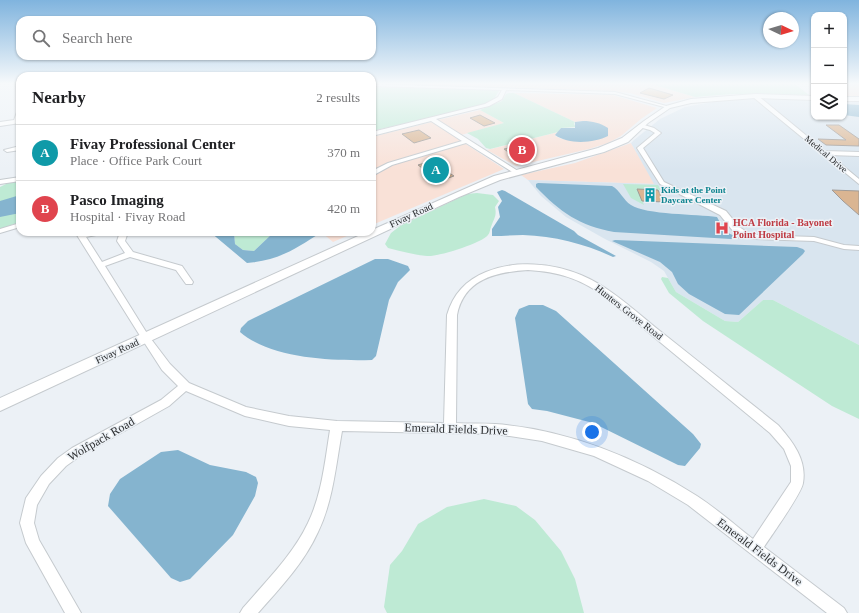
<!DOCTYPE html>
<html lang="en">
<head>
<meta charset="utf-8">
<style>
  :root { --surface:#fff; --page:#f6f6f6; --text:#202124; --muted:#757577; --line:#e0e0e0; --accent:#b45309 }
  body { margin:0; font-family:Georgia,serif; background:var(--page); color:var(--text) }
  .controls { position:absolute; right:12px; top:12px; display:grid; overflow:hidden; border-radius:8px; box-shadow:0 1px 3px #0004 }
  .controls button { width:36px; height:36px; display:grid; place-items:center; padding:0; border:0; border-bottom:1px solid var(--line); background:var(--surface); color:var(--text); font:20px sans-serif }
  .compass { position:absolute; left:763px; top:12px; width:36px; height:36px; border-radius:50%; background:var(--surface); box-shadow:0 1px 3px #0004; rotate:94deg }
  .you { position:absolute; left:592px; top:432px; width:14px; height:14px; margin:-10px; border:3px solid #fff; border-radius:50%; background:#1a73e8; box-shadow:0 0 0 6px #1a73e833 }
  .badge { display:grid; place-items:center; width:26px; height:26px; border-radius:50%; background:var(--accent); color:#fff; font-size:13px; font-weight:700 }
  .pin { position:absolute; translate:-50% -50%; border:2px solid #fff; box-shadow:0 1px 4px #0006 }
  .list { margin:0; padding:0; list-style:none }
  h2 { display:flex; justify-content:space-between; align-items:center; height:52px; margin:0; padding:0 16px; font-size:17px }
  h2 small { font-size:13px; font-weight:400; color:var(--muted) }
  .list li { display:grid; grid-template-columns:26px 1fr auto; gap:12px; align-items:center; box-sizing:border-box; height:56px; padding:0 16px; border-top:1px solid var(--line) }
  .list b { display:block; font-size:15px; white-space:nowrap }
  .list p { margin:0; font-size:13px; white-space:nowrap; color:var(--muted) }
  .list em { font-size:13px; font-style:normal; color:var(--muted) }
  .icon { flex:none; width:22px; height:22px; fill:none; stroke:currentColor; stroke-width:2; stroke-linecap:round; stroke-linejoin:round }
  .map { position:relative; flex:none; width:859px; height:613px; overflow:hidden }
  .search { position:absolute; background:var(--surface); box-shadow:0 1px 3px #0004; left:16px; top:16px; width:360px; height:44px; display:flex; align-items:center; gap:10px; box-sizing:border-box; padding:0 14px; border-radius:12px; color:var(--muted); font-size:15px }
  .panel { position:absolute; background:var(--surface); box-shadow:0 1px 3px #0004; left:16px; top:72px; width:360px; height:164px; border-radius:12px }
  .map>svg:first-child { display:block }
  .commercial { fill:#f9e1d7 }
  .built { fill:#d9e5ef }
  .green { fill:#beead4 }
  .water { fill:#85b4cf }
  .building { fill:#dab592; stroke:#a09b97 }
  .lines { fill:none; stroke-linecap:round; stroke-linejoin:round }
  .street-casing { stroke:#c5cace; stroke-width:2 }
  .secondary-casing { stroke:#c5cace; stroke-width:2 }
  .street { fill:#fff; fill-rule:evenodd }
  .secondary { fill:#fff; fill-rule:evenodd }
  .labels { text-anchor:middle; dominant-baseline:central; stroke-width:3; stroke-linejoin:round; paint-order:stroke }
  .far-street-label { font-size:9px; fill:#2c2e30; stroke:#ecf1f6 }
  .far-culture-label { font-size:9px; font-weight:bold; fill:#0d838f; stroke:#ecf1f6; text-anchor:start }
  .street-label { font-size:10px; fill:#2c2e30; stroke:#ecf1f6 }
  .health-label { font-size:10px; font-weight:bold; fill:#be3a42; stroke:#ecf1f6; text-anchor:start }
  .near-street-label { font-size:12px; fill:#2c2e30; stroke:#ecf1f6 }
</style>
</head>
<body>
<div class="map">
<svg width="859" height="613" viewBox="0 0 859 613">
  <rect width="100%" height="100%" fill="#ecf1f6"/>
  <path class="commercial" d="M400 84H656L658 86 695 97 664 103 630 93 612 91Z
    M844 84H859V96H844Z
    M514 93 613 95 657 108 641 119 621 136 608 143 589 149 516 166 487 150 558 132 555 136 562 139 581 141 583 121 575 122Z
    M480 110 504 123 461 135 438 120Z
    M432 122 504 169 372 225V137Z
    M631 143 655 184 528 180 521 175 575 163Z
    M321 232H356L333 242Z"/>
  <path class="built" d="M745 99 814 100V117H844V101L859 102V345L773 300H763L738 322 725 321 676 292 664 271 651 262 605 239 566 217 541 196 528 180 654 184 631 143 634 140 660 119 685 107 718 101Z"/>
  <path class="green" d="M656 84H795L809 95 733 94 695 97 658 86Z
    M372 87 498 89 499 91 494 99 484 105 372 131Z
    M509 93H514L575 122 574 124 576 127 561 128 558 132 490 149 486 148 478 139 467 133 504 123 480 110 502 101 506 94Z
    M20 180V222L0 229V187L8 183Z
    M623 184 658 185 661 190 637 189 644 205 631 198Z
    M477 193 493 195 499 201 495 207C497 216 494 218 491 227 490 229 490 233 488 235 482 243 438 257 427 256 414 255 401 251 388 248L385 244 391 233 400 226 467 194Z
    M234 232H274L254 251 243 250 235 244Z
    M662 277 668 278 676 292 725 321 738 322 763 300H773L859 345V419L832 406 703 321 669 293 661 279Z
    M484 499 516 506 535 520 561 551 575 579 584 613H387L384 607 390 565 402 551 418 524 447 507Z"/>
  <path class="water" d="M844 104 859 105V117L844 115Z
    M583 121C593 121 600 123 608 128V136C594 143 569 145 555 135L561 128H575V122Z
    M538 183 612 186C620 190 623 200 631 205 646 215 697 214 717 217L723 228 730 234 741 238 731 239 614 232C580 226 560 212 536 187V184Z
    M502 190 505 191 574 231 578 235 616 256 613 257C585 244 555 236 523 235 513 235 503 236 492 236V229L500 217 498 207 502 201 497 192Z
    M20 195V213L0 217V201Z
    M210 232H234L235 244 243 250 254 251 274 232H322C295 249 280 260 247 263Z
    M615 240 797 247 803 249 805 251 803 254 739 315 725 314 689 294 678 284 672 272 660 262 612 241Z
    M375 259H388L408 266 410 270 398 282 389 300 376 356 372 360C333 361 271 359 240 332L241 328 248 321Z
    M529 305H543L556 311 693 434 701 444 700 448 685 466 678 465 593 423 547 411 532 409 528 404 515 318 519 309Z
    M178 450 210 465 246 472 256 477 258 483 255 496 233 535 190 579 180 582 171 578 108 506 110 494 120 479 161 452Z"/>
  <path class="building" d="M649 88 673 95 664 99 640 93Z
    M480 115 495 123 484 126 470 118Z
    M826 125H839L859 139V146L826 145 818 139 846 140Z
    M419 130 431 138 414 143 402 134Z
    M525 144 536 151 514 156 504 149Z
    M431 161 454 176 440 181 418 165Z
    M637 189 658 190 664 202 642 201Z
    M832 190 859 191V215L843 201Z"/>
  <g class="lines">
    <defs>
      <path id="street" d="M372 84 615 92 670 107 668 108 615 94 506 90 502 99 489 106 436 119 518 171V173H514L466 143 392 165 372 176V171L388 163 462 141 431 121 372 136V132L485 104 498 97 502 90 372 86Z
        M753 95H757L825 151 859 152V156L830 155 859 179V184L753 97Z
        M20 110V123L0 126V122L14 120 17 112Z
        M641 124 654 128 661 133 643 148 664 182 726 211 739 227 747 232 755 235 814 237 844 245 859 246V250L844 249 814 241 755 239 741 236 733 231 720 215 660 184 637 148 655 133 650 130 639 127 638 126Z
        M20 146V150L7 152 4 150Z
        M20 177V181L0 184V180Z
        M20 223V227L0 233V229Z
        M75 232H105L101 234 86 237 102 262 125 253 117 241 120 232H128L125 241 133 252 182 266 193 282 192 284H186L176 270 130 257 105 266 148 335 170 364 189 383 246 407 289 416 337 421 444 423 447 315C453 294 466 280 486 272 515 260 552 263 581 275 610 287 635 311 660 331 699 362 739 394 778 425 793 442 807 460 803 483 802 493 771 536 764 547L844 608 847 613H827L688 505 648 481 594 456 542 441 496 434 342 431C336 465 333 501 318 532 304 563 280 588 258 613H240L243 608C266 581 293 555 308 523 322 494 325 461 330 430L289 426 245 416 186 391 169 406 80 456 66 466 49 484 37 505 34 523 39 540 81 613H65L26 543 20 523 26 498 41 476 58 458 72 448 161 400 178 386 162 370 142 339ZM528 270C559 272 578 278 603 295L770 433 784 449 791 466V482L753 539C735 525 717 509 697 496 638 458 566 429 495 424 482 423 469 424 456 423L457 315C464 279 496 272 528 270Z"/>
      <path id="secondary" d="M755 94 814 96V100L755 98 691 103 670 108 648 123 628 142 604 152 500 180 459 197 0 411V398L367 232H372V230L494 176 598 148 622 138 644 121 666 106 691 99Z
        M844 97H859V101H844Z"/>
    </defs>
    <use href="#street" class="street-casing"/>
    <use href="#secondary" class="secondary-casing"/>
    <use href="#street" class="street"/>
    <use href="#secondary" class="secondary"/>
  </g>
  <linearGradient id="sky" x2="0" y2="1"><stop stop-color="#80b4de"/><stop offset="0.49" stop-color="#f6f9fb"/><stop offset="1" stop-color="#f6f9fb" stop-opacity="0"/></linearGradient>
  <rect width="859" height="170" fill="url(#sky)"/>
  <defs>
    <symbol id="building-bare" viewBox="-9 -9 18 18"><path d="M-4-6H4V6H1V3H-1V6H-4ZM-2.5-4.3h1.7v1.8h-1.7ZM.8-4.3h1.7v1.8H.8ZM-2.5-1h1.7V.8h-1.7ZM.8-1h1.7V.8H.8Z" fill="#0f9aa8" stroke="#ecf1f6" stroke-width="2.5" paint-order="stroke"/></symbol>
    <symbol id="hospital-bare" viewBox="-9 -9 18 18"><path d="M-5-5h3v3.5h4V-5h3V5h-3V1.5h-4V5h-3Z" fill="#e0444e" stroke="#ecf1f6" stroke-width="2.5" paint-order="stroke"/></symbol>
  </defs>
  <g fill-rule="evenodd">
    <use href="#building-bare" x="640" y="185" width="20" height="20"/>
    <use href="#hospital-bare" x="712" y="218" width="20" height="20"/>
  </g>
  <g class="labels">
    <g class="far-street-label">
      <text transform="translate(826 154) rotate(40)">Medical Drive</text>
    </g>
    <g class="far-culture-label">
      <text x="661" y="190">Kids at the Point<tspan x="661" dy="10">Daycare Center</tspan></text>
    </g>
    <g class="street-label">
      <text transform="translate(411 215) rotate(-25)">Fivay Road</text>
      <text transform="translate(629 312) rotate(38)">Hunters Grove Road</text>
      <text transform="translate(117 351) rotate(-25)">Fivay Road</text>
    </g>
    <g class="health-label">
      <text x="733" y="222">HCA Florida - Bayonet<tspan x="733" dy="12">Point Hospital</tspan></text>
    </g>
    <g class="near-street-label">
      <text transform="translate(456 429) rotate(2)">Emerald Fields Drive</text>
      <text transform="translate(101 439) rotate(-30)">Wolfpack Road</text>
      <text transform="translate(760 552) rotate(37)">Emerald Fields Drive</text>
    </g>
  </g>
</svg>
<div class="controls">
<button>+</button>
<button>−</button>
<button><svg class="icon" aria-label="layers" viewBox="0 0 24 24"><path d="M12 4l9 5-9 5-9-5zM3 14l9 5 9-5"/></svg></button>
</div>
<svg class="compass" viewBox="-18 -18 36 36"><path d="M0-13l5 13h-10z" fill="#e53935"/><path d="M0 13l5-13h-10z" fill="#757577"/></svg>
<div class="you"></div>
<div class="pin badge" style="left:436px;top:170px;background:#0f9aa8">A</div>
<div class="pin badge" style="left:522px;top:150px;background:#e0444e">B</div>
<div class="search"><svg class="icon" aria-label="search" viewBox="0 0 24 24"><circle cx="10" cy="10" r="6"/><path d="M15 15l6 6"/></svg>Search here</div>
<section class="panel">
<h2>Nearby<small>2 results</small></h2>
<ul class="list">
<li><span class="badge" style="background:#0f9aa8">A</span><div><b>Fivay Professional Center</b><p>Place · Office Park Court</p></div><em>370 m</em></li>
<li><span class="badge" style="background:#e0444e">B</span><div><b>Pasco Imaging</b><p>Hospital · Fivay Road</p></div><em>420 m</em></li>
</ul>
</section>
</div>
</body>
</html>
